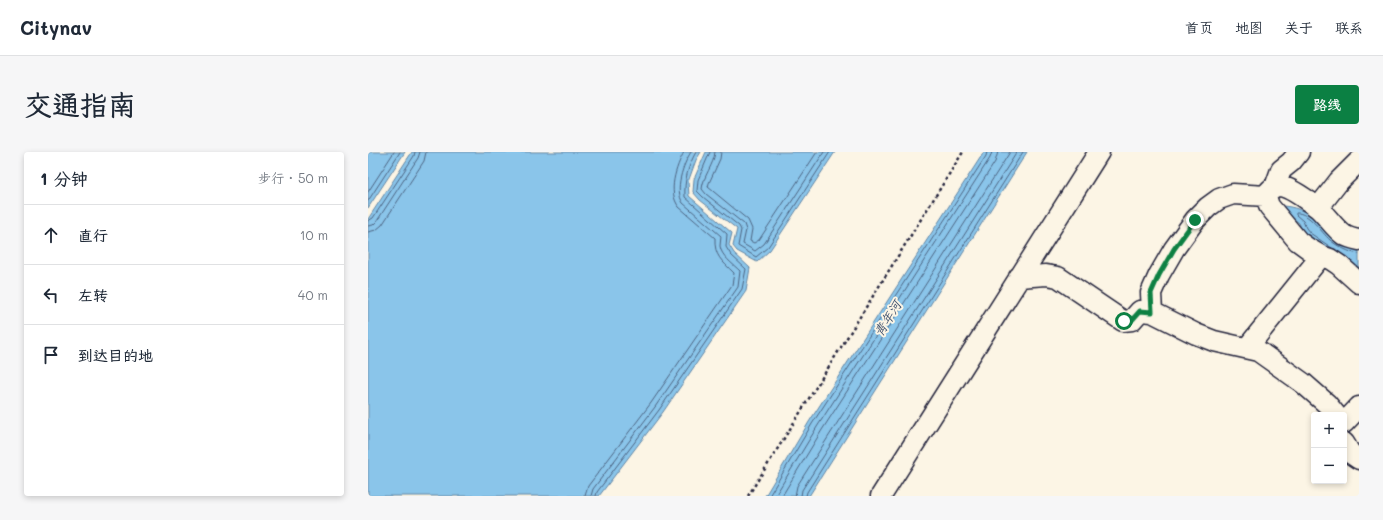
<!DOCTYPE html>
<html lang="zh">
<head>
<meta charset="utf-8">
<style>
  :root { --surface:#fff; --page:#f6f6f7; --text:#1f2937; --muted:#747a83; --line:#e0e1e3; --accent:#0b8043 }
  body { margin:0; font-family:Mali,"LXGW WenKai TC",sans-serif; background:var(--page); color:var(--text) }
  .controls { position:absolute; right:12px; bottom:12px; display:grid; overflow:hidden; border-radius:4px; box-shadow:0 2px 6px #0003 }
  .controls button { width:36px; height:36px; display:grid; place-items:center; padding:0; border:0; border-bottom:1px solid var(--line); background:var(--surface); color:var(--text); font:20px sans-serif }
  .stop { position:absolute; width:12px; height:12px; margin:-9px; border:3px solid #0b8043; border-radius:50%; background:#fff }
  .stop.end { background:#0b8043; border-color:#fff; box-shadow:0 1px 4px #0008 }
  .list { margin:0; padding:0; list-style:none }
  h2 { display:flex; justify-content:space-between; align-items:center; height:52px; margin:0; padding:0 16px; font-size:17px }
  h2 small { font-size:13px; font-weight:400; color:var(--muted) }
  .list li { display:grid; grid-template-columns:26px 1fr auto; gap:12px; align-items:center; box-sizing:border-box; height:60px; padding:0 16px; border-top:1px solid var(--line) }
  .list b { display:block; font-size:15px; white-space:nowrap }
  .list em { font-size:13px; font-style:normal; color:var(--muted) }
  .icon { flex:none; width:22px; height:22px; fill:none; stroke:currentColor; stroke-width:2; stroke-linecap:round; stroke-linejoin:round }
  .map { position:relative; flex:none; width:991px; height:344px; overflow:hidden; border-radius:4px }
  header { display:flex; align-items:center; gap:24px; box-sizing:border-box; height:56px; padding:0 20px; background:var(--surface); border-bottom:1px solid var(--line) }
  header strong { font-size:19px }
  nav { display:flex; gap:22px; margin-inline-start:auto; font-size:14px }
  .intro { display:flex; align-items:center; justify-content:space-between; box-sizing:border-box; height:96px; padding:0 24px }
  h1 { margin:0; font-size:28px }
  .button { padding:10px 18px; border-radius:4px; background:var(--accent); color:#fff; font-size:14px; font-weight:700 }
  main { display:flex; gap:24px; padding:0 24px }
  aside { flex:1; background:var(--surface); border-radius:4px; box-shadow:0 2px 6px #0003 }
  .map>svg:first-child { display:block }
  .water { fill:#8ac5ea; stroke:#6084a4 }
  .lines { fill:none; stroke-linecap:round; stroke-linejoin:round }
  .shore { stroke:#4c6381; stroke-width:1 }
  .minor-casing { stroke:#22223b; stroke-width:23 }
  .path { stroke:#22223b; stroke-width:2.5; stroke-dasharray:3 3; stroke-linecap:butt }
  .minor { stroke:#fcf5e5; stroke-width:20 }
  .route { stroke:#0b8043; stroke-width:5 }
  .labels { text-anchor:middle; dominant-baseline:central; stroke-width:4; stroke-linejoin:round; paint-order:stroke }
  .water-label { font-size:13px; font-style:italic; fill:#415370; stroke:#fcf5e5 }
</style>
</head>
<body>
<header>
<strong>Citynav</strong>
<nav><a>首页</a><a>地图</a><a>关于</a><a>联系</a></nav>
</header>
<div class="intro"><h1>交通指南</h1><a class="button">路线</a></div>
<main>
<aside>
<h2>1 分钟<small>步行 · 50 m</small></h2>
<ul class="list">
<li><svg class="icon" aria-label="ahead" viewBox="0 0 24 24"><path d="M12 20V5M6 11l6-6 6 6"/></svg><div><b>直行</b></div><em>10 m</em></li>
<li><svg class="icon" aria-label="left" viewBox="0 0 24 24"><path d="M17 20v-9H6M10 6l-5 5 5 5"/></svg><div><b>左转</b></div><em>40 m</em></li>
<li><svg class="icon" aria-label="arrive" viewBox="0 0 24 24"><path d="M6 21V4h12l-3 4 3 4H6"/></svg><div><b>到达目的地</b></div></li>
</ul>
</aside>
<div class="map">
<svg width="991" height="344" viewBox="0 0 991 344">
  <rect width="100%" height="100%" fill="#fcf5e5"/>
  <filter id="ink" filterUnits="userSpaceOnUse"><feTurbulence type="fractalNoise" baseFrequency=".025" numOctaves="2"/><feDisplacementMap in="SourceGraphic" scale="8" xChannelSelector="R" yChannelSelector="G"/><feConvolveMatrix kernelMatrix="1 2 1 2 8 2 1 2 1" color-interpolation-filters="sRGB"/></filter>
  <g filter="url(#ink)">
    <path class="water" d="M0 0H37L0 56Z
      M44 0H333L328 8 320 30 321 44 364 81 361 93 366 101 382 116 378 139 295 260 231 344H0V67Z
      M338 0H467L402 98 389 110 369 99 365 94 369 77 332 48 325 40 326 27Z
      M616 0H659L441 344H397L441 270Z
      M915 54C947 56 965 85 991 99V116H988L940 84 934 78 931 71 916 59Z"/>
    <g class="lines">
      <path class="shore" d="M342 0 330 28 329 39 335 45 371 74 373 78 370 94 388 105 400 95 462 0
        M347 0C346 13 335 24 334 37L338 42 376 72 378 78 375 92 387 99 396 92 456 0
        M353 0 352 7 341 31 340 35 380 68 384 77 382 89 386 91 391 88 449 0
        M0 40 26 0
        M0 49 32 0
        M0 69 5 66 46 4 47 0
        M0 74 5 73 9 69 50 6 52 0
        M0 80 8 78 14 73 56 9 58 0
        M964 96 942 81 938 76 935 69 928 63V61C941 60 953 80 962 88 969 94 982 101 991 102
        M217 344 220 334 283 251 364 133 366 121C354 109 346 104 347 86L311 55C299 40 308 15 316 0
        M223 344 225 337 287 255 370 135 372 119C365 112 353 104 352 94 352 91 353 87 353 84L315 51C306 38 315 12 323 0
        M228 344 229 340 291 258 374 137 378 117 363 103 358 95 359 82 317 45C316 29 320 14 328 0
        M401 344 444 272 618 4 619 0
        M407 344 449 275 622 6 624 0
        M414 344 454 278 627 10 630 0
        M427 344 429 334 642 0
        M433 344 434 338 649 0
        M438 344 439 340 655 0"/>
      <defs>
        <path id="minor" d="M907 35 913 18 923 10 931 0
          M950 56 971 29 991 9
          M991 88C986 87 981 86 976 83 966 76 959 64 950 56 942 50 922 35 912 34 905 34 901 38 898 44L901 54 930 89 941 97 953 104 962 107 971 113 991 131
          M651 125 678 123 690 125 755 169 764 168 772 159 784 160 828 182 846 189 890 199 935 231 959 252 968 263
          M784 160 783 141 791 123 806 97 827 68 840 55 851 47 865 42 898 44
          M879 196 953 104
          M976 271 991 255
          M976 291 982 301 991 307
          M513 344 731 0"/>
      </defs>
      <use href="#minor" class="minor-casing"/>
      <path class="path" d="M380 344 595 0"/>
      <use href="#minor" class="minor"/>
    </g>
  </g>
  <g class="lines" filter="url(#ink)">
    <path class="route" d="M756 169 764 168 772 159 784 160 783 141 791 123 806 97 827 68"/>
  </g>
  <g class="labels">
    <g class="water-label">
      <text transform="translate(519 166) rotate(-58)">青年河</text>
    </g>
  </g>
</svg>
<div class="controls">
<button>+</button>
<button>−</button>
</div>
<div class="stop" style="left:756px;top:169px"></div>
<div class="stop end" style="left:827px;top:68px"></div>
</div>
</main>
</body>
</html>
